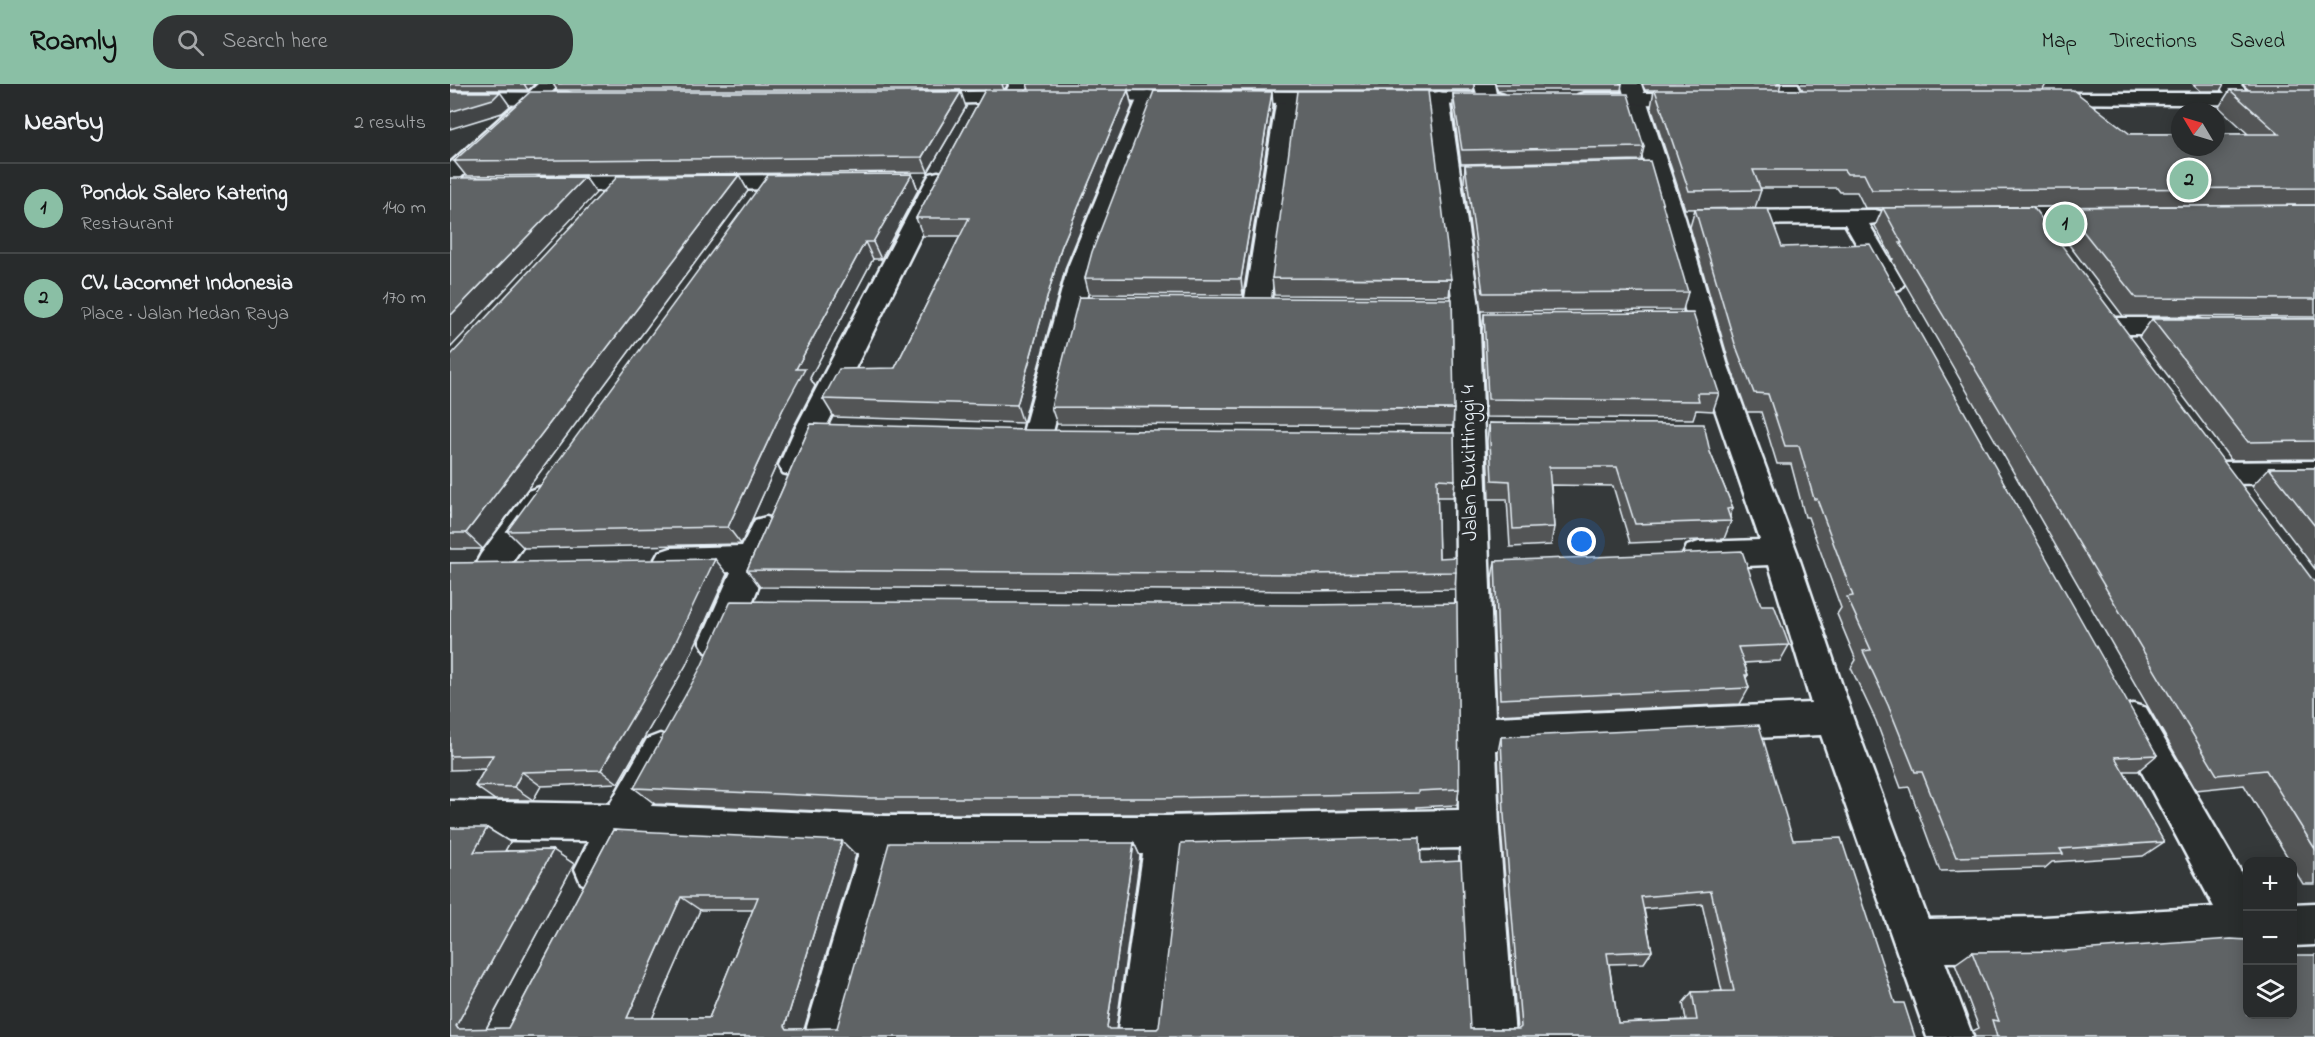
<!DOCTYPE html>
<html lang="en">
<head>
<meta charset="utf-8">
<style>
  :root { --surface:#282b2c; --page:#303334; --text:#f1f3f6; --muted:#a5a7a9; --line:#444748; --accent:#8abfa5 }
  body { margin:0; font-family:"Indie Flower",sans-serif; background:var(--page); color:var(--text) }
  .controls { position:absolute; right:18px; bottom:18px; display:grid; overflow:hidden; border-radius:12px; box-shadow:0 3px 15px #0003 }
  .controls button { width:54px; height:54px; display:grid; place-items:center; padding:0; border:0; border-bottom:2px solid var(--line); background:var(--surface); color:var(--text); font:30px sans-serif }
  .compass { position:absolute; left:1721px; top:18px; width:54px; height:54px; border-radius:50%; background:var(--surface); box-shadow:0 3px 15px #0003; rotate:308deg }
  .you { position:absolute; left:1132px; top:458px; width:21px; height:21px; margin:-15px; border:4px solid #fff; border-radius:50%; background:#1a73e8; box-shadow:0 0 0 9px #1a73e833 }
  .badge { display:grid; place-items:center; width:39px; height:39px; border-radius:50%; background:var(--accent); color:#111; font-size:20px; font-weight:700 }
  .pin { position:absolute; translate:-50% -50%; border:3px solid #fff; box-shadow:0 2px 6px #0006 }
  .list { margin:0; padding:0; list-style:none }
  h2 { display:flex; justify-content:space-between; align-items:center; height:78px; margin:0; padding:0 24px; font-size:26px }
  h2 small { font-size:20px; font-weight:400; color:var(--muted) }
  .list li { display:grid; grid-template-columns:39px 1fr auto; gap:18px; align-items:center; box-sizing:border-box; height:90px; padding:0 24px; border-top:2px solid var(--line) }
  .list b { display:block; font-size:22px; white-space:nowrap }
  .list p { margin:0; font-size:20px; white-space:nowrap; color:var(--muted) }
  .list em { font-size:20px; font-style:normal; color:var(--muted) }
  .icon { flex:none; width:33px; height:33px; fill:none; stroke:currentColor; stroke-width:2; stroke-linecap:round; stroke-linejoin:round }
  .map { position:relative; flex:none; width:1865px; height:953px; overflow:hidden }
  header { display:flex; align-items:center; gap:36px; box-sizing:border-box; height:84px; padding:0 30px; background:var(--accent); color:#111 }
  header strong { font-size:28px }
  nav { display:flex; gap:33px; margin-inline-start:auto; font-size:21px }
  .search { width:420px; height:54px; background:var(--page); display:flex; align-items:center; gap:15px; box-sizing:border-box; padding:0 21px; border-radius:24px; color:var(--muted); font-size:22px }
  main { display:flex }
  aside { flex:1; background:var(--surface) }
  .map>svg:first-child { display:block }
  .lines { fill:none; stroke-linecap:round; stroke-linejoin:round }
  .street-casing { stroke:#e8f1f8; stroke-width:5 }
  .secondary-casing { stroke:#e8f1f8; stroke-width:5 }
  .street { fill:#2a2d2e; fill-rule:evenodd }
  .secondary { fill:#2a2d2e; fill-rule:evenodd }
  .wall { fill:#525557; stroke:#e8f1f8; stroke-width:1.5; fill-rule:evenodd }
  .shaded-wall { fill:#424547; stroke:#e8f1f8; stroke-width:1.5 }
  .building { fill:#5f6365; stroke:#e8f1f8; stroke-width:1.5; fill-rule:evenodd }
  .labels { text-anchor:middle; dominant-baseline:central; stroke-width:6; stroke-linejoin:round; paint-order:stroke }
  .street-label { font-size:21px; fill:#e8f1f8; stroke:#2a2d2e }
</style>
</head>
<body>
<header>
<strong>Roamly</strong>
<div class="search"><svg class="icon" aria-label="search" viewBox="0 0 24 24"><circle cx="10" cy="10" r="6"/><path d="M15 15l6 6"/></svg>Search here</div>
<nav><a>Map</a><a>Directions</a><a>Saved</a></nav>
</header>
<main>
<aside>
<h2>Nearby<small>2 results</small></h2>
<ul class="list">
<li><span class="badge">1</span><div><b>Pondok Salero Katering</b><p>Restaurant</p></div><em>140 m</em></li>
<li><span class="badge">2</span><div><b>CV. Lacomnet Indonesia</b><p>Place · Jalan Medan Raya</p></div><em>170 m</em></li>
</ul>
</aside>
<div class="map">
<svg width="1865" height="953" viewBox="0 0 1865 953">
  <rect width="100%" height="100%" fill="#35393a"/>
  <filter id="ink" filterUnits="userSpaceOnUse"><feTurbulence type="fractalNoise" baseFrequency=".0167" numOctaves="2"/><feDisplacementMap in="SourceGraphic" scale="12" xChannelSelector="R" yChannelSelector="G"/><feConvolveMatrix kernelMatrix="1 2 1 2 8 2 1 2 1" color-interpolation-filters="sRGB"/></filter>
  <g filter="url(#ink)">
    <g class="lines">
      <defs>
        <path id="street" d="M88 0H110L8 96 0 98V79Z
          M560 0H580L570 17 563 19 556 17 553 13Z
          M1024 0H1044L1047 15 1044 19 1037 21 1030 19Z
          M1171 0H1191L1235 134 1277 279 1347 468 1403 634 1478 835 1595 833 1764 823 1664 636 1670 624 1683 620 1696 624 1798 800V863L1595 877 1495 878 1523 953H1477L1371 651 1046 666 1049 745 1065 953H1019L1010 764 734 770 713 953H667L693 770H450L400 953H354L409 769 182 758 161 799 146 805 131 799 125 785 139 757 0 755V717L160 720 197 655 210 650 223 655 229 667 201 722 435 732H716L1009 726 1003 222 979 14 982 10 989 8 996 10 999 14 1029 222 1045 633 1361 619 1319 481 1249 484 1237 480 1233 471 1237 462 1249 458 1310 456 1249 279 1211 134Z
          M1328 0H1348L1355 15 1352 19 1345 21 1338 19Z
          M1768 0H1790L1804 15 1801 19C1787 23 1776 12 1768 0Z
          M698 7 705 9 708 13 644 183 602 352 598 359 587 362 576 359 572 352 618 183 688 13 691 9Z
          M837 8 844 10 847 14 820 221 816 227 807 229 798 227 794 221 827 14 830 10Z
          M488 88 496 90 499 95 375 345 355 389 344 392 333 389 329 381 345 345 477 95 480 90Z
          M358 91 366 93 369 98 366 103 358 105 95 107 87 105 83 100 87 95 95 93Z
          M1653 123 1661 125 1665 130 1661 135 1653 137 1543 138 1535 136 1531 131 1535 126 1543 124Z
          M1425 126 1433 128 1437 133 1433 138 1419 140 1454 200 1450 205 1441 208 1432 205 1395 140 1276 141 1268 139 1264 134 1268 129 1276 127Z
          M1665 234H1742L1751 236 1755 242 1751 248 1742 250H1665L1656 248 1652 242 1656 236Z
          M1865 377V399L1770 400 1759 397 1755 389 1759 381 1770 378Z
          M89 403 100 407 105 415 100 423 55 488 43 492 31 488 26 479 31 470 78 407Z
          M316 433 327 436 332 445 286 558 280 568 268 573 256 568 250 558 281 488 221 490 209 486 204 477 209 468 221 464 292 462 305 436Z
          M1865 819V861L1842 862V820Z"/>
        <path id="secondary" d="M576 7 583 9 586 13 583 17 469 21 462 19 459 15 462 11 469 9Z
          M634 7 1047 9 1054 11 1057 15 1054 19 1047 21 627 17 624 13 627 9Z
          M0 8 117 9 124 11 127 15 124 19 117 21 0 20Z
          M1135 9H1248L1255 11 1258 15 1255 19 1248 21 1128 19 1125 15 1128 11Z
          M1591 9H1865V21L1584 19 1581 15 1584 11Z"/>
      </defs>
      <use href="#street" class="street-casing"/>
      <use href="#secondary" class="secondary-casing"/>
      <use href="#street" class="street"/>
      <use href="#secondary" class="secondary"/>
    </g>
    <path class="wall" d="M0 0H85L78 6H0Z
      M103 0H558L555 6H579L577 0H1024V6H678L682 23 616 182 573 339 384 333 373 315 445 284 510 152H473L466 134 535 6H107Z
      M1045 0H1172L1171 6H1048Z
      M1192 0H1331L1329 6H1353L1349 0H1596L1593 6 1680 50H1798L1769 23 1780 6H1799L1792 0H1865V121L1415 124 1407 108H1390L1387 104H1310L1311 106 1305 124 1235 125 1201 23 1204 6H1195Z
      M1743 0H1774L1770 7H1751Z
      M1003 10 1194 63 1191 76 1011 80 1003 23Z
      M516 23 478 88 16 92 4 77Z
      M823 23 793 211 639 210 635 194Z
      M1015 81 1238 208 1233 226 1031 227 1014 98Z
      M462 90 468 106 431 175H423L360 294 365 302 343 344 291 460 74 464 57 447Z
      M289 91 298 107 33 465H0V272Z
      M1865 121V233L1673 232 1604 141 1614 123Z
      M1433 124 1865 499V800H1853L1842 782V777H1840L1794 701 1746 706 1442 177 1443 175 1425 142Z
      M1245 125 1332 163 1707 671 1688 687H1674L1714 758 1693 772 1602 778 1595 784 1490 787 1459 703 1451 704 1426 637 1401 584 1406 576 1387 530 1391 524 1358 433H1355L1341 380H1327L1311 328H1297L1279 278 1240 143Z
      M822 194 1001 195 999 212 824 211Z
      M1034 230 1269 309 1263 327 1246 326 1243 335 1036 333 1032 247Z
      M1702 235H1865V375L1781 376 1689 253Z
      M601 323 1004 325 1003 342 607 340Z
      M1039 339 1260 368 1283 424 1280 432 1281 437 1274 455 1180 459 1163 402 1101 401 1104 443 1101 461 1060 463 1057 415H1039L1037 357Z
      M361 340 1005 396 1003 413H987L989 474 1006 488 1005 505 858 507 310 503 297 486Z
      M1819 384H1865V485L1802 402Z
      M1045 477 1311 521 1339 561 1330 577 1294 579 1298 591 1296 594 1299 604 1290 620 1047 631 1042 494Z
      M0 479 277 490 236 581 168 699 91 702 83 716H45L25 702 35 685 0 686Z
      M1051 653 1343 756 1445 919 1465 953H0L37 744 60 758 55 767 103 766 124 780 36 945 58 944 163 746 406 771 354 945 387 944 684 759 690 772 666 945H707L971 779 1020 945H1067L1051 745 1048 668ZM1252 820 1272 907 1242 908 1233 919 1236 936 1168 939 1159 880 1194 879 1202 867 1194 825ZM250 826H303L259 934H202Z
      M184 704 1009 705 1007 721 967 723V725L716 730H435L205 720Z
      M1522 868 1797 930 1865 953H1525L1523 947 1529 944 1505 880Z"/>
    <path class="shaded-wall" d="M74 0H85L78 6Z
      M552 0H558L554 6Z
      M678 6 682 23 616 182 573 339 567 321 611 164Z
      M50 8 60 22 52 29 0 45V28Z
      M511 8 516 23 478 88 472 73Z
      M822 8 823 23 793 211 791 195Z
      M462 90 468 106 431 175 423 158Z
      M289 91 298 107 33 465 16 449Z
      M135 93 146 109 0 264V232Z
      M415 158 423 175 360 294 365 302 343 344 291 460 278 443 332 327 346 285Z
      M265 475 277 490 236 581 168 699 151 686Z
      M72 688 91 702 83 716 64 703Z
      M37 744 60 758 47 781 24 768Z
      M392 757 406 771 352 952 337 945 335 942Z
      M684 759 690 772 665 953 657 943Z
      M103 766 124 780 32 952 8 945 6 942Z
      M231 813 250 826 198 944 177 934Z"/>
    <path class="building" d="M535 6H678L611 164 567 321 373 315 389 285 445 284 519 134H466Z
      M1205 6H1623L1680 50H1730V63H1766V50H1829L1780 6H1865V104L1422 106 1414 90H1397L1394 86H1303L1311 106 1239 107Z
      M704 7 822 8 791 195 635 194 642 168Z
      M847 7H978L1001 195 822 194Z
      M0 8H50L43 15 0 28Z
      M80 8H511L472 73 4 77Z
      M1003 10H1178L1194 63 1012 66Z
      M1200 77 1238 208 1033 209 1015 81Z
      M462 90 423 158H415L346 285H355L332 327 278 443 57 447 318 91Z
      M289 91 16 449H0V272L168 92Z
      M135 93 0 232V94Z
      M1865 121V215L1686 214 1614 123Z
      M1583 123 1865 499V765L1816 686 1767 691 1450 159H1452L1433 124Z
      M1245 125H1318L1332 163 1420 160 1707 671 1665 673 1714 758 1610 765 1613 770 1506 773 1472 688H1465L1438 621 1413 567 1421 566 1397 513 1403 512 1367 415H1364L1349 362H1335L1318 310 1304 309 1285 260Z
      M629 213 1002 215 1004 325 601 323Z
      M1243 229 1269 309H1247L1249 317 1038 315 1034 230Z
      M1702 235H1865V357L1798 358Z
      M1039 339 1254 340 1260 368 1283 424 1277 425 1281 437 1185 440 1167 383H1099L1104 443 1063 445 1060 397 1042 396Z
      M361 340 580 346 1004 349 1005 396 987 395 989 474 1006 473V488L856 490 297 486Z
      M1819 384H1865V442Z
      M1292 467 1311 521H1324L1339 561 1288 563 1298 591H1295L1299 604 1050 615 1045 477Z
      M265 475 222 566 151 686 72 688 64 703 25 702 43 671 0 672V479Z
      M281 517 856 521 1007 519 1009 705 968 707V709L710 714H421L184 704 251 583Z
      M1309 641 1343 756 1391 754 1445 919H1454L1465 953H0V744H37L24 768 103 766 6 942 8 945 58 944 163 746 392 757 335 942 337 945 387 944 439 759H684L657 943 659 945H707L709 943 731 759 970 753 971 779 1011 777 1020 945H1069L1071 943 1054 731 1051 653ZM1261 807 1284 907 1242 908 1247 936 1168 939 1157 869 1202 867 1191 813ZM231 813H308L259 934H177Z
      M1781 855 1797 856V930H1842V871H1865V953H1547L1542 936 1549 937 1522 868 1615 867Z"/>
  </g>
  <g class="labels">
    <g class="street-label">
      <text transform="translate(1020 379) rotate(-91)">Jalan Bukittinggi 4</text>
    </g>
  </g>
</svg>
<div class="controls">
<button>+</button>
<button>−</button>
<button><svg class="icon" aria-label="layers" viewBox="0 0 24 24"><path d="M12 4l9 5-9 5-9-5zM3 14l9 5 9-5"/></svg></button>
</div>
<svg class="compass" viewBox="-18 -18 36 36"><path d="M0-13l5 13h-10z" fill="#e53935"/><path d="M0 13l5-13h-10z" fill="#a5a7a9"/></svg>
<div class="you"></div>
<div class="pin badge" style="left:1615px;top:140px">1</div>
<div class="pin badge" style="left:1739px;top:96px">2</div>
</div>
</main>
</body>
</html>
